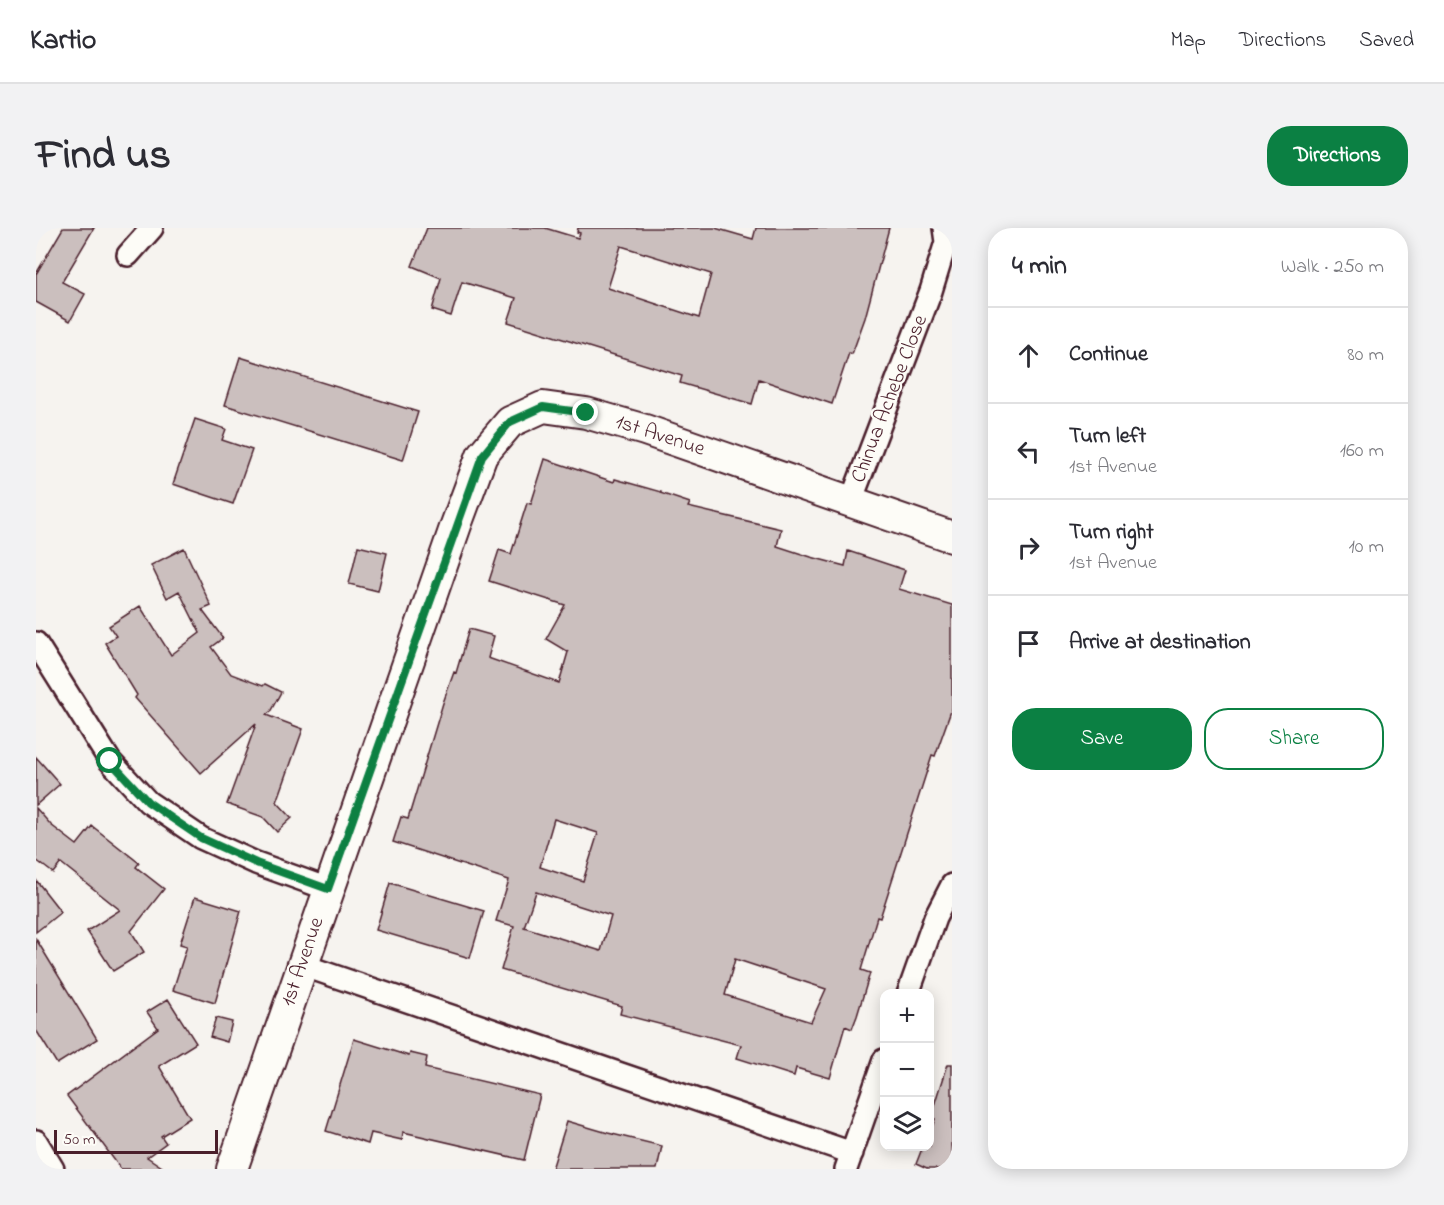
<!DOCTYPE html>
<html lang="en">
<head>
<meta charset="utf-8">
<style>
  :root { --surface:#fff; --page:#f2f2f3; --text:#2b2b33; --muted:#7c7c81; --line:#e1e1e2; --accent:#0b8043 }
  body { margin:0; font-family:"Indie Flower",sans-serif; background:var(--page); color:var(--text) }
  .controls { position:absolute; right:18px; bottom:18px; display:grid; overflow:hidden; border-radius:12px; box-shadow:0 3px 15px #0003 }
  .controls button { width:54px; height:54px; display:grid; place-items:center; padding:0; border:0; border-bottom:2px solid var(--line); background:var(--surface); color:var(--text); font:30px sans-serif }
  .scale { position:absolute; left:18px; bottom:15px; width:164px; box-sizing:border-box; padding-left:6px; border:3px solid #4a1f2b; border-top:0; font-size:16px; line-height:21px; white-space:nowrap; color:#4a1f2b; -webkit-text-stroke:4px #fdfcf7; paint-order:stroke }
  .stop { position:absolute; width:18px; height:18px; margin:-14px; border:4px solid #0b8043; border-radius:50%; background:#fff }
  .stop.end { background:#0b8043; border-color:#fff; box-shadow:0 2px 6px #0008 }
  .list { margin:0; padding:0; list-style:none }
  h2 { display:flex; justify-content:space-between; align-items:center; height:78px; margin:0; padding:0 24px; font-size:26px }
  h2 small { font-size:20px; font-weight:400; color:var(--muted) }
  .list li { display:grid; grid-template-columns:39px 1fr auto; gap:18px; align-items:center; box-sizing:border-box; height:96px; padding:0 24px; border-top:2px solid var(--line) }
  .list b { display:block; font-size:22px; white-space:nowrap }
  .list p { margin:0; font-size:20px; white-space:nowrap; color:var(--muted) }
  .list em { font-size:20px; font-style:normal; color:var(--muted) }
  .actions { display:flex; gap:12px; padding:18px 24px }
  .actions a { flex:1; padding:14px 0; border:2px solid var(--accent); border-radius:24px; text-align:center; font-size:21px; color:var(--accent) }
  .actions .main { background:var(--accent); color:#fff }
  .icon { flex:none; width:33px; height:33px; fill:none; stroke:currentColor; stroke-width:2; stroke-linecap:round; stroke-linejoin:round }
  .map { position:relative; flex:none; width:916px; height:941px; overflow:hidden; border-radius:24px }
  header { display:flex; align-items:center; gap:36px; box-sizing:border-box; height:84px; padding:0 30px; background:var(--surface); border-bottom:2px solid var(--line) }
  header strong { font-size:28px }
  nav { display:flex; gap:33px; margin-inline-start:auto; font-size:21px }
  .intro { display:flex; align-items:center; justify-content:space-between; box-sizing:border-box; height:144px; padding:0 36px }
  h1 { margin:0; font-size:42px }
  .button { padding:15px 27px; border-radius:24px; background:var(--accent); color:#fff; font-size:21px; font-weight:700 }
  main { display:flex; gap:36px; padding:0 36px }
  aside { flex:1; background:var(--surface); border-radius:24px; box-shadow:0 3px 15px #0003 }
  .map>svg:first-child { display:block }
  .building { fill:#cbbfbe; stroke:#4a1f2b; stroke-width:1.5; fill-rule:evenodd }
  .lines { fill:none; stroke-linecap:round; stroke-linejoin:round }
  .street-casing { stroke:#4a1f2b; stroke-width:26 }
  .secondary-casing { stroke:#4a1f2b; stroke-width:34 }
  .street { stroke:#fdfcf7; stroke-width:21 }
  .secondary { stroke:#fdfcf7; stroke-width:30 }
  .route { stroke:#0b8043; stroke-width:8 }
  .labels { text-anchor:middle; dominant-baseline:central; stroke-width:4.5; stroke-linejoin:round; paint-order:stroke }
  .street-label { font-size:21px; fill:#4a1f2b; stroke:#fdfcf7 }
</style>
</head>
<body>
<header>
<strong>Kartio</strong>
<nav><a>Map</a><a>Directions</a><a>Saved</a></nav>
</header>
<div class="intro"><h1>Find us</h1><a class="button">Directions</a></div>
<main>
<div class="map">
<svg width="916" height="941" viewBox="0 0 916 941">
  <rect width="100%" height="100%" fill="#f6f3ef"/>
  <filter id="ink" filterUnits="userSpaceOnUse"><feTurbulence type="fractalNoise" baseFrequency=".0167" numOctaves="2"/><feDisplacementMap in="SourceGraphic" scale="12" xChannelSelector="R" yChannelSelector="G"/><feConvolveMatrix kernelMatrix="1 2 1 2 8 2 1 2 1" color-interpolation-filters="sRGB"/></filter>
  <g filter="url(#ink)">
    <path class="building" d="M27 0H58L26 54 49 66 34 93 0 74V46Z
      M391 0H509L542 10 544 5 541 4 542 0H679L717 11 720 0H853L829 90 816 126 813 125 796 176 723 151 716 176 644 155 646 148 472 94 480 70 426 54 415 88 396 82 405 50 376 38ZM585 18 675 46 663 90 572 60Z
      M204 129 382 184 367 232 189 177Z
      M159 191 190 201 186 212 216 222 197 276 137 256Z
      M509 231 578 254 579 251 625 264 624 265 654 275 652 279 745 301 741 318 775 329 809 338 812 323 869 342 863 361 916 377V480L899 528 896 527 844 690 841 689 825 742 834 745 821 788 816 801 809 798 794 850 760 840 758 848 701 830 705 817 584 786 586 778 465 742 478 698 460 693 473 652 357 614 365 589 372 591 407 475 418 444 420 445 433 401 458 408 452 430 523 455 532 424 510 411 529 377 453 353 463 322 475 326 491 275 495 276ZM518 591 562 605 547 653 504 639ZM500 664 575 688 565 723 488 699ZM699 731 790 761 775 794 689 767Z
      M322 318 351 325 342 363 313 356Z
      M148 320 175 378 166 382 187 410 175 419 195 446 227 458 229 456 245 464 234 484 230 487 267 501 241 574 256 590 241 604 227 589 191 576 220 496 165 545 99 470 101 467 69 415 80 408 73 398 104 378 135 427 164 405 143 363 131 370 115 337Z
      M0 529 24 556 0 577Z
      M0 580 15 597 41 617 56 598 103 635 100 639 128 661 95 703 108 724 77 743 51 703 84 682 25 635 17 645 0 632Z
      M0 652 25 684 0 704Z
      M354 655 448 683 434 730 340 702Z
      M159 669 205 683 179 775 137 762 151 718 144 716Z
      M0 711 61 811 21 836 0 802Z
      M132 771 160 815 123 838 154 890 125 908 130 915 111 929 129 941H85L31 868 122 800 111 784Z
      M180 790 196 794 191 814 174 809Z
      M318 811 373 828 374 825 391 829 389 840 504 867 488 932 367 904 366 912 335 905 332 916 290 903Z
      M912 836H916V928L911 941H891L880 936 887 918H894V904L899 891 895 890Z
      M531 893 572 905 626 918 621 941H516Z"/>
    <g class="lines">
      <defs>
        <path id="street" d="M92 27 116 0
          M815 273 895 63 910 14 908 0
          M0 415 74 533 112 574 165 610 220 635 292 661
          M266 737 816 925
          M872 766 899 690 916 657
          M0 913 17 941
          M810 941 848 832"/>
        <path id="secondary" d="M196 941 420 297 446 227 474 194 507 179 550 185 609 202 916 309"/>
      </defs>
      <use href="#street" class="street-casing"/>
      <use href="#secondary" class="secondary-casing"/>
      <use href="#street" class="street"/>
      <use href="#secondary" class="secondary"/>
    </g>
  </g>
  <g class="lines" filter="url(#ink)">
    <path class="route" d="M74 533 112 574 165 610 220 635 292 661 446 228 474 194 507 179 550 185"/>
  </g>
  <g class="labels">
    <g class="street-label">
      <text transform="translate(854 171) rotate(-69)">Chinua Achebe Close</text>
      <text transform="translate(624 208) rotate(18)">1st Avenue</text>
      <text transform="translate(267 734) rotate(-71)">1st Avenue</text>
    </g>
  </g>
</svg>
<div class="controls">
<button>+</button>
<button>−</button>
<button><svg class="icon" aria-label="layers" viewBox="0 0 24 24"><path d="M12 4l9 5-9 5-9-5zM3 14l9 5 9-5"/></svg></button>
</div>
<div class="scale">50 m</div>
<div class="stop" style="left:74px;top:533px"></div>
<div class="stop end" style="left:550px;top:185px"></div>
</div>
<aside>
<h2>4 min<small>Walk · 250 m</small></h2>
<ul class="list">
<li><svg class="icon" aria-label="ahead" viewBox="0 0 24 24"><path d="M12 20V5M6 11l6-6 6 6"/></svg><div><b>Continue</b></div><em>80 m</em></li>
<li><svg class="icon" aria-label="left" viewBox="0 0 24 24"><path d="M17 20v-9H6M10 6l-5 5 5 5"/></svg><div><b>Turn left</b><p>1st Avenue</p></div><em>160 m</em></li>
<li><svg class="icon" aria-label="right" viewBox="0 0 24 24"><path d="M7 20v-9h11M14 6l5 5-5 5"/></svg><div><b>Turn right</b><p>1st Avenue</p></div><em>10 m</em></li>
<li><svg class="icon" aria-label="arrive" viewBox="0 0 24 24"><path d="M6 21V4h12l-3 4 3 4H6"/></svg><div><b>Arrive at destination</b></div></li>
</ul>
<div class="actions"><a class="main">Save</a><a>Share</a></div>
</aside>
</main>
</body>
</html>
